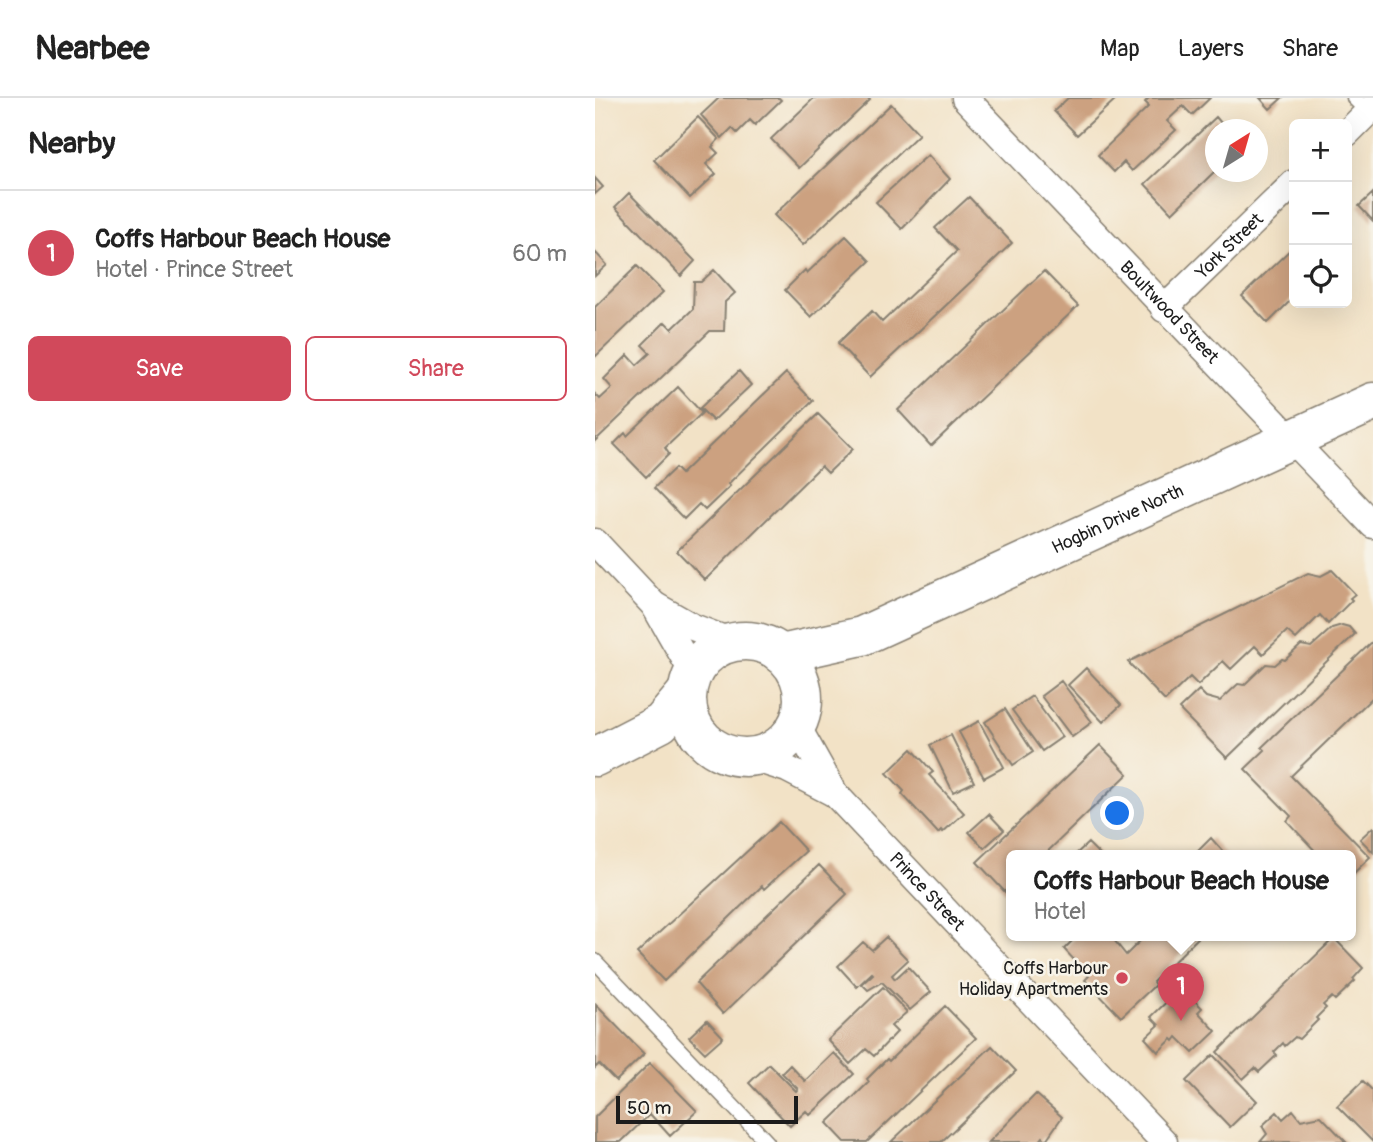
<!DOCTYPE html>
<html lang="en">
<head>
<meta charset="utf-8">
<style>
  :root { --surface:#fff; --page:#f6f6f6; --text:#222; --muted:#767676; --line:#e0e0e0; --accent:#d1495b }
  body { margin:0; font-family:Pangolin,sans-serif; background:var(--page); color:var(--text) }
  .controls { position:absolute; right:21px; top:21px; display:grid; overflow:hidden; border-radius:10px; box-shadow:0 7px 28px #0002 }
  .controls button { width:63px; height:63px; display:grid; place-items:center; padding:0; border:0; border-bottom:2px solid var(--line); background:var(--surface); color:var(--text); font:35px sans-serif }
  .compass { position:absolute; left:610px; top:21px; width:63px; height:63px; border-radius:50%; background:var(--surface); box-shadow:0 7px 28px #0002; rotate:37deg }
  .scale { position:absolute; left:21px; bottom:18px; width:182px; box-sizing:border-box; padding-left:7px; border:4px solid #1c1c1c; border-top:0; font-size:19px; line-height:24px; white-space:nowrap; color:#1c1c1c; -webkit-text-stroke:5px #f7f3e8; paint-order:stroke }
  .you { position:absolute; left:523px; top:716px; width:24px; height:24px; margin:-18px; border:5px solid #fff; border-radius:50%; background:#1a73e8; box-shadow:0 0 0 10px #1a73e833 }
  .badge { display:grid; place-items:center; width:46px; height:46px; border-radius:50%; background:var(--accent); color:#fff; font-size:23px; font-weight:700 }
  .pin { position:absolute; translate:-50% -58px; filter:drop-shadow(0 2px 4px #0008) }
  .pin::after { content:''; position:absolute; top:37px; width:24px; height:21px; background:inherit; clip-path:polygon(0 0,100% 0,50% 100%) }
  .popup { position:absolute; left:411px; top:752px; width:350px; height:91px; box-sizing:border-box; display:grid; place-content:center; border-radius:10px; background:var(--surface); filter:drop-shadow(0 2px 5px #0005); font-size:23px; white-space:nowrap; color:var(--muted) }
  .popup b { font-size:26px; color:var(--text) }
  .popup::after { content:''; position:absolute; left:50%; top:100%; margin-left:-14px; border:14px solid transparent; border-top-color:var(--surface) }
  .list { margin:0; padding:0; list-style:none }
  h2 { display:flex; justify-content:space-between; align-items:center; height:91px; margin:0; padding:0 28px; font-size:30px }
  h2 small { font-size:23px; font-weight:400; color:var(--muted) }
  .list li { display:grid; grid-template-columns:46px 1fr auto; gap:21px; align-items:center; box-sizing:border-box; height:126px; padding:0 28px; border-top:2px solid var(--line) }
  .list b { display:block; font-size:26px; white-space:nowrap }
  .list p { margin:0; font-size:23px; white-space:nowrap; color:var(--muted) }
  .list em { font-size:23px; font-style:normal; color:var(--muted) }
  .actions { display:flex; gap:14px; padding:21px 28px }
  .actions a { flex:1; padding:16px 0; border:2px solid var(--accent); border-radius:10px; text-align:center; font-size:24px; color:var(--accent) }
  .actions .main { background:var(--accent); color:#fff }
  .icon { flex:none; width:38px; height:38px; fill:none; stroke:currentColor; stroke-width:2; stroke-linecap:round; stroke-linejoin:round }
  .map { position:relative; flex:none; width:778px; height:1044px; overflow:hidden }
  header { display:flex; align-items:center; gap:42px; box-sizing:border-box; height:98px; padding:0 35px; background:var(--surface); border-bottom:2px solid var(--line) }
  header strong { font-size:33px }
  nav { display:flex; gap:38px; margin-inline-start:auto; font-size:24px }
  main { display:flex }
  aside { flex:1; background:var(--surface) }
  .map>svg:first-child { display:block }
  .building { fill:#cca180 }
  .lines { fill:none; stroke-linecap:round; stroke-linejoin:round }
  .service-casing { stroke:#877f71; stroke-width:17 }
  .minor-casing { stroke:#877f71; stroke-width:29 }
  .secondary-casing { stroke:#877f71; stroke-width:41 }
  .service { stroke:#fff; stroke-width:14 }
  .minor { stroke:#fff; stroke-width:26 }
  .secondary { stroke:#fff; stroke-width:38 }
  .poi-dot { fill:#d1495b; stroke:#f7f3e8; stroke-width:2.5 }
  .labels { text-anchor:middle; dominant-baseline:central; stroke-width:5; stroke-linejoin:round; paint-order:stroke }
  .street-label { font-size:18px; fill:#1c1c1c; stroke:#f7f3e8 }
  .poi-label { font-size:18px; fill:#1c1c1c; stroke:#f7f3e8; text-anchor:end }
</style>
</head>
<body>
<header>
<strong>Nearbee</strong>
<nav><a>Map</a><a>Layers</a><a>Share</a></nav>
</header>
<main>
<aside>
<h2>Nearby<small></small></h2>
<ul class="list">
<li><span class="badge">1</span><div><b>Coffs Harbour Beach House</b><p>Hotel · Prince Street</p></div><em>60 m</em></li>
</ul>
<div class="actions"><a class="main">Save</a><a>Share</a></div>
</aside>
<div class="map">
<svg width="778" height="1044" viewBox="0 0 778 1044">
  <rect width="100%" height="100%" fill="#f7f3e8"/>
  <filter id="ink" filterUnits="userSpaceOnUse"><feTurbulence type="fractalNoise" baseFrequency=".0143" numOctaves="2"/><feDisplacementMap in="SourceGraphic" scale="14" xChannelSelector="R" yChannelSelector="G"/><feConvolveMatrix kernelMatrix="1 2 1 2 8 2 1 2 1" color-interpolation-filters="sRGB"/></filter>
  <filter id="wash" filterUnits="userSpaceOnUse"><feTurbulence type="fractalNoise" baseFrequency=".00686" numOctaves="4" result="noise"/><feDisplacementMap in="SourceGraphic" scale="28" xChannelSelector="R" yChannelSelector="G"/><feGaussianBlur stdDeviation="1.57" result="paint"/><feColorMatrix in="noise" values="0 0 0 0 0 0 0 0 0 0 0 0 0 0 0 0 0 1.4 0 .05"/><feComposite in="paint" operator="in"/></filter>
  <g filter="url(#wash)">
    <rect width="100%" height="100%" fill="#f2e2c6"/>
    <g id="blocks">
      <path class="building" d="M124 0H184L186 2 160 27 155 22 142 35 137 30 127 40 106 17Z
        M219 0H273L275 2 204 70 176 41Z
        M473 0H522L482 37 459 13Z
        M554 0H615L597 17 588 8 572 23 581 32 537 73 529 64 519 74 503 57 554 8 550 4Z
        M665 0H687L675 11Z
        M296 6 324 36 208 147 179 117Z
        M103 19 124 41 117 49 123 55 111 66 121 76 95 100 59 62Z
        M621 19 632 32H620V73L577 115 550 86Z
        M333 57 355 81 307 131 281 104Z
        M0 80 8 89 0 96Z
        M34 95 100 163 86 178 20 109Z
        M778 95V123L764 108Z
        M374 99 417 145 275 279 243 245 277 213 287 224 362 153 340 130Z
        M251 138 275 163 216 219 190 192 210 172 212 175Z
        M699 148V199L673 225 647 198Z
        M0 154 12 167 0 178Z
        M42 168 68 194 0 259V209Z
        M119 172 140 195 130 204 129 233H115L0 343V296L5 301 17 290 9 281 33 257 42 267 55 255 47 247 70 224 77 231 98 211 99 184H106Z
        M449 173 483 208 336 348 303 312Z
        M144 273 156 287 118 323 105 310Z
        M191 275 218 303 133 386 135 388 110 412 104 406 89 421 59 390 80 370 86 376Z
        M83 289 107 315 70 350 74 356 51 379 19 346 30 335 32 338Z
        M223 316 258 351 233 375 226 368 110 482 82 453Z
        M737 472 760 496 755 500 757 502 733 526 725 517 701 541 692 533 668 556 660 548 636 571 628 563 603 587 595 579 570 603 533 564 713 475 726 478Z
        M747 527 754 529 760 536 632 660 584 611 604 592 611 599 625 603 643 586 649 587 671 566 680 567 687 561 690 562 706 547 716 549 737 530Z
        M778 543V599L696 678 775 759 756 778V757H724L692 723 696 718 650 671 670 652 667 649Z
        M491 570 526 607 508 624 473 587Z
        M466 583 497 624 477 639 446 598Z
        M437 598 467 639 447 653 417 612Z
        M410 611 438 654 418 667 390 624Z
        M384 623 409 669 389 680 364 634Z
        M356 637 379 684 358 694 335 647Z
        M505 647 533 676 449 757H416V788L410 794 382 764Z
        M317 651 338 674 334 677 369 715 348 734 346 732 343 735 307 696 309 693 292 675Z
        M394 716 409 732 389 750 374 734Z
        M184 724 211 753 169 791 167 788 69 883 42 855Z
        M778 729V754L765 741Z
        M616 740 631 757H599Z
        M493 745 505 757H480Z
        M224 767 252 796 128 916 101 885Z
        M483 837H515L531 857 551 837H606L558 884 560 887 526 919 490 882 494 878 469 851Z
        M291 839 313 862 297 877 300 881 313 869 336 894 315 912 287 884 273 892 267 886 278 876 277 875 262 889 243 868 268 844 277 852Z
        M739 840 768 870 758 881 760 883 740 902 737 899 728 907 731 910 721 920 723 922 704 941 700 939 690 948 688 945 679 954 682 957 664 974 660 970 648 981 622 954Z
        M288 889 312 914 296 928 302 934 279 958 271 951 255 966 233 942Z
        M587 889 607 910 603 914 621 933 598 955 582 939 579 943 577 941 563 954 550 940 564 927 556 919Z
        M1 907 49 956 21 983 4 966 0 970Z
        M350 908 381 940 272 1044H250L232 1025 274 984 272 981 292 961 294 963Z
        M112 922 128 939 110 955 94 939Z
        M397 948 421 973 346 1044H296Z
        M239 955 259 976 215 1017 211 1013 195 1028 154 985 174 966 201 993 203 991 187 975 195 967 210 983Z
        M618 957 662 1003 635 1029 591 983Z
        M55 965 102 1013 75 1038 55 1016 26 1044H0V1019Z
        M768 983 778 993V1044L742 1008Z
        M441 996 467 1019 451 1042 448 1039 444 1044H394Z
        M698 1012 706 1022 726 1018 751 1044H665L672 1036 667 1028 682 1014 688 1021Z"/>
    </g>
  </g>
  <g filter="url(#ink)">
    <use href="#blocks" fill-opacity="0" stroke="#877f71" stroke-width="2"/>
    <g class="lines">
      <defs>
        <path id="service" d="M759 0 773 14
          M0 863 172 1044"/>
        <g id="minor">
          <path id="s1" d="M370 0 778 427"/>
          <path d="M752 35 778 9"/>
          <path id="s2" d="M569 211 699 85"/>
          <path d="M0 444 59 507 98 575"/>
          <path d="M61 508 98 529 137 544"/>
          <path id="s3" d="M202 628 240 696 569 1044"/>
          <path d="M155 659 192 671 240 696"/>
        </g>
        <g id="secondary">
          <circle cx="150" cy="601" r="58"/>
          <path id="s4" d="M186 556 267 538 778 304"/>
          <path d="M0 659 66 625 92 594"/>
        </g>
      </defs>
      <use href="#service" class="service-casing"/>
      <use href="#minor" class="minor-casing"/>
      <use href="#secondary" class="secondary-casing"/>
      <use href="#service" class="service"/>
      <use href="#minor" class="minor"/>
      <use href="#secondary" class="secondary"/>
    </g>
  </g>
  <circle class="poi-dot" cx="527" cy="880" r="7"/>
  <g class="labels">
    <g class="street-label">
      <text stroke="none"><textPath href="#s2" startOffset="91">York Street</textPath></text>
      <text stroke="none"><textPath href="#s1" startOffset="296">Boultwood Street</textPath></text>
      <text stroke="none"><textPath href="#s4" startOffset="364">Hogbin Drive North</textPath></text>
      <text stroke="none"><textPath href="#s3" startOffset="212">Prince Street</textPath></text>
    </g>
    <g class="poi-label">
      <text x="513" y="870">Coffs Harbour<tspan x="513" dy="21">Holiday Apartments</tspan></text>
    </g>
  </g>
</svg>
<div class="controls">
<button>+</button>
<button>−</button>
<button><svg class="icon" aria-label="locate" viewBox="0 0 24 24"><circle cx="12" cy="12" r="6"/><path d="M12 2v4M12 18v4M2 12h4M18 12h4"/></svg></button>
</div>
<svg class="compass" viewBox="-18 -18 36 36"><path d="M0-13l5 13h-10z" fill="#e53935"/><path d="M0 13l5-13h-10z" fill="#767676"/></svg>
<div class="scale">50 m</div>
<div class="you"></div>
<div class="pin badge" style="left:586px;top:923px">1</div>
<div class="popup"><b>Coffs Harbour Beach House</b>Hotel</div>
</div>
</main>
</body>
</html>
